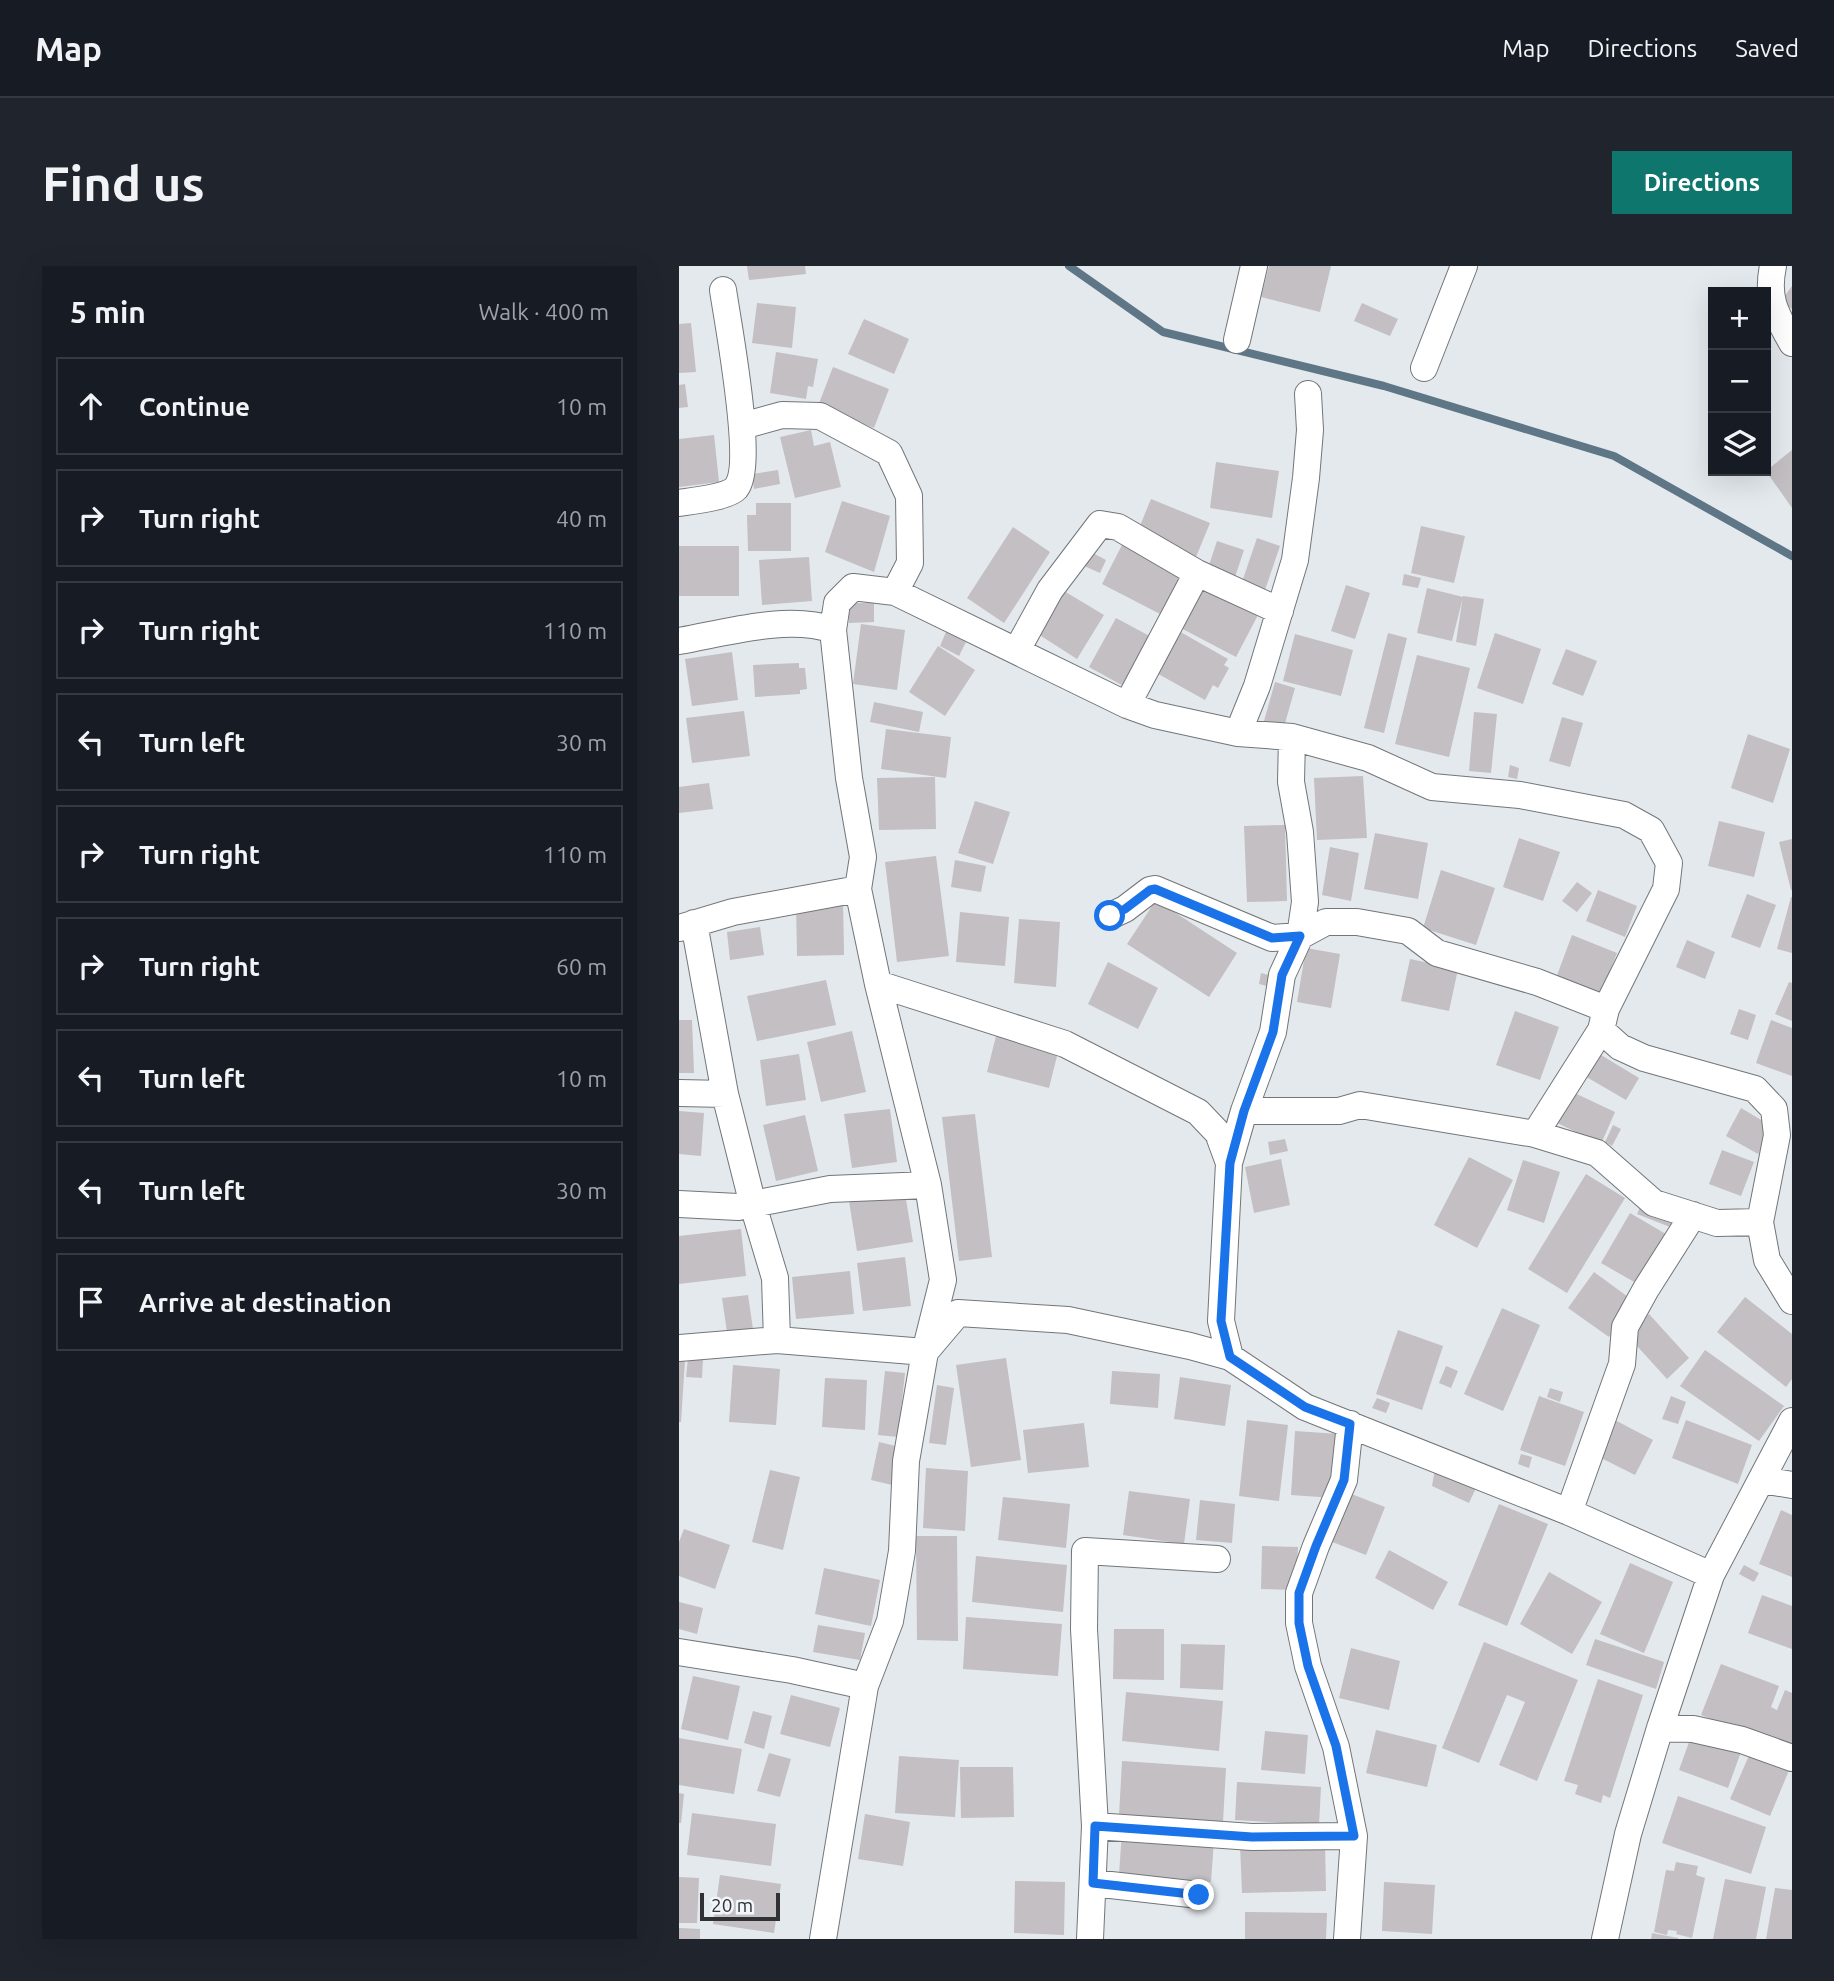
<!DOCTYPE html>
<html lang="en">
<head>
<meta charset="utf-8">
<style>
  :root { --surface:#171b24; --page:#20242c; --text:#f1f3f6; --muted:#9ea1a6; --line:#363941; --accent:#0f766e }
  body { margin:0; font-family:Ubuntu,sans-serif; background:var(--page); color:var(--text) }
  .controls { position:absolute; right:21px; top:21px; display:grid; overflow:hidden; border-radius:0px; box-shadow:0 7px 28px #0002 }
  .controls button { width:63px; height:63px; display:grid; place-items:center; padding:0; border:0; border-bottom:2px solid var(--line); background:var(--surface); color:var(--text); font:35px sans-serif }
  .scale { position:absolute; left:21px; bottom:18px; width:80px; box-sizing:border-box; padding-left:7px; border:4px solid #303133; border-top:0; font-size:19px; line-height:24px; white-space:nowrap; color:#303133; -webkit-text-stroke:5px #f1f6fa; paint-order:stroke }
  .stop { position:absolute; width:21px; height:21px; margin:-16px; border:5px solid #1a73e8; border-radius:50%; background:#fff }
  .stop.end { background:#1a73e8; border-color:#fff; box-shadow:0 2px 7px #0008 }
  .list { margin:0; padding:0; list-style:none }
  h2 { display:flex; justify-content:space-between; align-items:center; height:91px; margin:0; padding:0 28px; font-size:30px }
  h2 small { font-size:23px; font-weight:400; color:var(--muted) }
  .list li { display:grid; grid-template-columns:46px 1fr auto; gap:21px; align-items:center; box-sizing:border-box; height:98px; margin:0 14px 14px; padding:0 14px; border:2px solid var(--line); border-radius:0px }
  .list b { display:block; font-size:26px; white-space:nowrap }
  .list em { font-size:23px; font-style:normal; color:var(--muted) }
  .icon { flex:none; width:38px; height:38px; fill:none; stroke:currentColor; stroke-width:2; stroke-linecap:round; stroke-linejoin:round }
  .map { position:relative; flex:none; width:1113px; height:1673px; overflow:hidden; border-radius:0px }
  header { display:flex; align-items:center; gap:42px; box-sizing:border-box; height:98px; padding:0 35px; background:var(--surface); border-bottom:2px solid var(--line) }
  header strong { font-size:33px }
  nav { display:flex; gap:38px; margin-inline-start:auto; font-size:24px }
  .intro { display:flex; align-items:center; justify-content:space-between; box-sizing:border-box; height:168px; padding:0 42px }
  h1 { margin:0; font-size:49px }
  .button { padding:18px 32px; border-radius:0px; background:var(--accent); color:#fff; font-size:24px; font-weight:700 }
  main { display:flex; gap:42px; padding:0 42px }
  aside { flex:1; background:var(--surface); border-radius:0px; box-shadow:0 7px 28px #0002 }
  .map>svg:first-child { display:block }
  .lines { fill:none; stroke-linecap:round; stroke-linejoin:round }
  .stream { stroke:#5e7685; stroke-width:8 }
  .building { fill:#c3bfc3 }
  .street-casing { stroke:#727679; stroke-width:28 }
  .street { stroke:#fff; stroke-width:26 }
  .route { stroke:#1a73e8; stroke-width:9 }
</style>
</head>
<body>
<header>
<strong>Map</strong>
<nav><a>Map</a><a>Directions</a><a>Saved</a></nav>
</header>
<div class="intro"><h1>Find us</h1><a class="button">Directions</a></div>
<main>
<aside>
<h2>5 min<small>Walk · 400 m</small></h2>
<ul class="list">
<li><svg class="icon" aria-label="ahead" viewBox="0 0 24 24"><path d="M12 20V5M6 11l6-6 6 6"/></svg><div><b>Continue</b></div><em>10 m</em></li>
<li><svg class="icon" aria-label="right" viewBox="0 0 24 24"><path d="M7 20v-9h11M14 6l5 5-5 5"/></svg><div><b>Turn right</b></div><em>40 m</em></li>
<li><svg class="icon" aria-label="right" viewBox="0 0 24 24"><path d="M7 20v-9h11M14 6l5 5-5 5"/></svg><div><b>Turn right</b></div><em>110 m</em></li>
<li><svg class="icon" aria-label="left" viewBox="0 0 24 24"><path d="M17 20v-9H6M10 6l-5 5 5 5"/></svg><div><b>Turn left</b></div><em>30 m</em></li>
<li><svg class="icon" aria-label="right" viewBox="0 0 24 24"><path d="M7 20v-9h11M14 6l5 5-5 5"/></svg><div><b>Turn right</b></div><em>110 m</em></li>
<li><svg class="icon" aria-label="right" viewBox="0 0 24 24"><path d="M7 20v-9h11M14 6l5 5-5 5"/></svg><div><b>Turn right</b></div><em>60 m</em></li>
<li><svg class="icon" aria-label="left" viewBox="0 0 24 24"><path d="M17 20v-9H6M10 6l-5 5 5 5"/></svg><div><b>Turn left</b></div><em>10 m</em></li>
<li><svg class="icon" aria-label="left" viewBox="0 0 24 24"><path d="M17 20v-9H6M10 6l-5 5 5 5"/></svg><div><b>Turn left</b></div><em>30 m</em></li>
<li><svg class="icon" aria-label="arrive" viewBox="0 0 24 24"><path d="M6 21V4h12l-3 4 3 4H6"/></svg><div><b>Arrive at destination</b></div></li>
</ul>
</aside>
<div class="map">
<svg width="1113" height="1673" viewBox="0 0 1113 1673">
  <rect width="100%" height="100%" fill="#e4e9ed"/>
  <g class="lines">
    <path class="stream" d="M390 0 484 66 705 120 935 190 1113 290"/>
  </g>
  <path class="building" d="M68 0H126L127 8 70 14Z
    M590 0H652L641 46 582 31Z
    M1113 20V43L1102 35Z
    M78 37 117 41 113 82 73 77Z
    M683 37 719 53 711 70 675 55Z
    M185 53 230 73 215 108 169 88Z
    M12 57 17 106 0 107V58Z
    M97 86 139 93 134 121 129 120 127 133 91 127Z
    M154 101 210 123 195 162 139 140Z
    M6 118 9 141 0 142V119Z
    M132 164 135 180 151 176 162 221 116 232 101 171Z
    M35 169 40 216 0 221V173Z
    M1113 184V242L1087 205Z
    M537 196 600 205 593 252 531 242Z
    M99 204 101 218 75 223 73 208Z
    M472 233 531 257 517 291 458 267Z
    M163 235 211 250 195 306 146 286Z
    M77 237H112V285H69L68 249H77Z
    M742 260 786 270 775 317 732 307Z
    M334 261 371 286 325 357 288 332Z
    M578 272 601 280 586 324 563 316Z
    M538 275 565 284 554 317 527 308Z
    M444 277 503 308 483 349 423 318Z
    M0 280H60V330H0Z
    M410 285 427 294 421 307 403 299Z
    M130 291 133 335 83 339 80 294Z
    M725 308 742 312 739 322 723 319Z
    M519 318 579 349 557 391 498 360Z
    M667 319 691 327 676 373 652 365Z
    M748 322 784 331 773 375 738 367Z
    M385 325 425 349 398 393 359 368Z
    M784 330 805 333 797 380 777 376Z
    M170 337H195V356L170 357Z
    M437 352 478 374 450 423 410 401Z
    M182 358 226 364 218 424 174 418Z
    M498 364 549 393 545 399 550 402 539 422 534 419 526 434 474 405Z
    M267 366 287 376 280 390 261 380Z
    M709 367 728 372 705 467 685 462Z
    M816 367 862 383 844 438 798 422Z
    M616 368 674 384 662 430 604 415Z
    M259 380 296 404 266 450 230 426Z
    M887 383 918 395 904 430 873 418Z
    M53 386 59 434 13 440 6 393Z
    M738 389 791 402 770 491 716 478Z
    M120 397V402H126L128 423 121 424V428L76 431 74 399Z
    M596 416 616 422 605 461 585 455Z
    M195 436 244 446 240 466 191 456Z
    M65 445 71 490 13 497 7 452Z
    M795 446 818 448 812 507 790 505Z
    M883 451 904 457 891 501 870 495Z
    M207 463 272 471 267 512 202 503Z
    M1069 468 1111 483 1094 537 1052 522Z
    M831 499 840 502 838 513 829 511Z
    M684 510 688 572 638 574 635 512Z
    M256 511 257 563 200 564 198 512Z
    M30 517 34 543 0 547V521Z
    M296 535 331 546 314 598 279 587Z
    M1040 555 1086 566 1075 611 1029 600Z
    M606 559 608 635 568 636 565 560Z
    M696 567 749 577 739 633 685 623Z
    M840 572 881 586 864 635 824 621Z
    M1113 573V624H1112L1100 576Z
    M651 581 680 587 672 635 643 629Z
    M257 590 270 690 218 696 206 596Z
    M276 594 307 600 302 626 272 621Z
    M762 604 816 622 797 679 744 662Z
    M898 616 913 627 898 646 883 635Z
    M919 624 958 640 946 671 907 655Z
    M1068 628 1097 639 1081 682 1052 671Z
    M1112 631H1113V687L1098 683Z
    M164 634 165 689 118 690 117 636Z
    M477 634 558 687 530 731 448 678Z
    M281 646 330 651 326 700 277 696Z
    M340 653 381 656 377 721 335 717Z
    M81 661 85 689 51 694 48 666Z
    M893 669 938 687 921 730 877 712Z
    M1008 674 1036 686 1026 713 997 701Z
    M627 682 661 688 652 742 618 736Z
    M731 693 779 703 770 745 722 735Z
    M429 696 479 722 459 763 409 738Z
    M582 707 590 709 588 720 580 718Z
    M147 714 157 759 78 775 68 730Z
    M1110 716 1113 717V755L1096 748Z
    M1060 743 1077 749 1069 774 1051 768Z
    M836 745 880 761 861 814 817 799Z
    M0 754H13L15 807H0Z
    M1092 754 1113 762V810L1077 797Z
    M173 765 187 826 142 836 128 776Z
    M317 770 379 786 370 822 308 806Z
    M917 786 960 812 947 834 904 809Z
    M120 788 127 834 87 840 81 794Z
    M887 823 936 846 922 878 872 854Z
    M1062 842 1094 861 1079 888 1047 870Z
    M211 843 218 896 173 902 165 848Z
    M0 845 25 847 22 890 0 888Z
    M296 848 313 991 280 995 263 851Z
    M126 849 139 905 97 915 84 859Z
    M934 859 942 863 933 880 926 876Z
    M606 873 609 885 591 889 589 876Z
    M1043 884 1075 896 1062 930 1030 918Z
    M790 891 834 914 798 982 755 959Z
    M602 893 611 939 575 947 566 901Z
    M844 894 881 906 865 957 828 944Z
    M907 908 946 932 888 1027 849 1003Z
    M226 927 234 976 178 985 170 935Z
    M964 934 996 947 991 961 958 948Z
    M951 947 992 971 964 1021 922 997Z
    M62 963 67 1010 0 1018V970Z
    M226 991 232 1040 184 1045 178 997Z
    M171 1005 175 1048 117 1053 113 1011Z
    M915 1006 956 1036 930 1071 889 1042Z
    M69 1029 75 1070 49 1073 43 1032Z
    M1066 1031 1113 1068V1113L1107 1121 1038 1066Z
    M823 1042 861 1059 824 1145 785 1128Z
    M970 1048 1010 1092 988 1113 948 1069Z
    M719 1064 764 1080 743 1144 697 1128Z
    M1026 1084 1105 1140 1080 1175 1001 1120Z
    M9 1092 24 1093 23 1112 7 1111Z
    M327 1092 342 1194 292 1201 277 1099Z
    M0 1094H6L2 1156H0Z
    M54 1099 101 1103 97 1159 50 1156Z
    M767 1100 779 1105 772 1122 760 1117Z
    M206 1105 226 1107 219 1171 199 1169Z
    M433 1105 481 1108 479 1142 431 1138Z
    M501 1111 552 1119 546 1160 495 1153Z
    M146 1112 188 1114 186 1164 143 1161Z
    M258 1119 275 1122 267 1179 250 1177Z
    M871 1122 884 1126 881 1136 868 1131Z
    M860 1130 905 1146 886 1200 841 1184Z
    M992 1130 1007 1136 999 1158 983 1153Z
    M698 1132 711 1137 707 1147 693 1142Z
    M932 1152 974 1174 956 1209 914 1188Z
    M568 1154 609 1159 600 1235 560 1230Z
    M1007 1154 1073 1179 1059 1218 993 1192Z
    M405 1157 410 1201 349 1207 344 1164Z
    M616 1165 660 1168 655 1232 612 1229Z
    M200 1176 221 1181 213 1219 192 1214Z
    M842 1188 853 1191 850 1202 839 1198Z
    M247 1202 289 1205 286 1265 244 1262Z
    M756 1203 798 1220 790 1237 753 1220Z
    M91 1204 121 1211 104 1284 73 1276Z
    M662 1224 706 1241 687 1289 643 1272Z
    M450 1225 511 1233 505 1278 444 1269Z
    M324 1231 391 1238 387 1282 319 1274Z
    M521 1234 556 1238 553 1277 517 1274Z
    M820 1238 869 1258 828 1360 779 1339Z
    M1102 1244 1113 1249V1311L1080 1298Z
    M5 1263 51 1279 36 1323 0 1310V1276Z
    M237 1270H278L279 1375 238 1374Z
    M583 1280 619 1281 617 1324 582 1323Z
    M710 1284 769 1316 754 1344 696 1312Z
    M297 1290 388 1299 384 1346 293 1336Z
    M951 1297 994 1316 965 1387 921 1368Z
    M1065 1299 1080 1307 1075 1316 1060 1308Z
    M145 1302 201 1314 192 1360 136 1348Z
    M870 1306 923 1336 893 1388 841 1358Z
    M1083 1329 1113 1340V1383L1069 1367Z
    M0 1336 24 1342 18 1368 0 1363Z
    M287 1351 383 1358 379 1410 284 1403Z
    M139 1359 186 1367 181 1394 134 1386Z
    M435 1363H485V1414L434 1413Z
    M916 1373 985 1396 977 1423 907 1399Z
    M805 1376 899 1414 858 1515 820 1499 846 1436 828 1429 800 1497 763 1482Z
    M502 1378 546 1379 544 1424 501 1422Z
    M672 1382 721 1395 710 1444 660 1432Z
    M1042 1398 1100 1420 1092 1441 1098 1444 1106 1424 1113 1427V1485L1022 1449Z
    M14 1410 61 1420 49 1474 2 1463Z
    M919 1413 964 1429 931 1532 924 1529 922 1537 896 1528 899 1519 885 1515Z
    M447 1426 544 1435 540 1485 443 1475Z
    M112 1429 161 1442 151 1481 101 1468Z
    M74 1445 93 1450 85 1483 65 1477Z
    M697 1464 758 1479 748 1521 687 1507Z
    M586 1465 629 1469 626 1508 582 1504Z
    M1014 1465 1063 1483 1049 1522 1000 1504Z
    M0 1472 63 1483 55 1528 0 1519Z
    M1072 1485 1111 1502 1091 1550 1051 1533Z
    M90 1487 112 1493 101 1531 78 1525Z
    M220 1490 280 1494 276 1551 216 1547Z
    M443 1495 547 1502 544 1556 440 1550Z
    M281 1501H334L335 1551 282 1552Z
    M558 1516 642 1521 640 1559 556 1554Z
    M0 1527 5 1528 2 1557H0Z
    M999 1530 1087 1561 1072 1608 983 1577Z
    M13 1547 97 1558 92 1600 8 1589Z
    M186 1548 231 1556 224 1600 179 1593Z
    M443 1566 535 1574 532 1616 440 1608Z
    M646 1577 647 1625 563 1627 561 1579Z
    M997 1596 1019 1600 1017 1609 1026 1612 1013 1672 997 1668 998 1665 989 1664 988 1669 975 1666 987 1604 995 1605Z
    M41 1609 102 1618 95 1667 34 1658Z
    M0 1611 20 1612 18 1657H0Z
    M1046 1613 1087 1621 1077 1673H1034Z
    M336 1615 386 1616 385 1669 335 1667Z
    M705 1616 756 1619 753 1668 703 1665Z
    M1096 1622 1113 1624V1673H1087Z
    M566 1646 648 1647 647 1673H566Z
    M0 1662 21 1663V1673H0Z
    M973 1667 999 1672V1673H972Z"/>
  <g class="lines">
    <defs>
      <path id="street" d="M1094 0C1087 33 1097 48 1113 77
        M558 74 575 0
        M745 102 785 0
        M63 160 103 149 141 150 210 187 230 230 231 297 216 326
        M0 237C13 235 49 231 57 222 76 199 49 58 44 24
        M0 375C46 367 109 348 154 364
        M338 384 371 324 421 258 439 261 518 307 601 345
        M448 439 518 307
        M559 467 578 420 616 294 627 212 631 164 629 128
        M431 650 446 643 471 624 476 623 593 672 621 670 647 656H678L729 665 758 687 858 716 927 743
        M15 657 46 828 74 939 96 1012 98 1074
        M0 662 54 646 179 623
        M199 718 386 778 519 846 539 867 550 897
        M0 827 46 828
        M565 845H660L681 839 856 868 918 887 975 937 1038 957 1081 956
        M856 868 922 764
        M0 938 59 941 151 923 249 919
        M0 1082 98 1074 246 1086 279 1047 389 1054 511 1080 551 1091 626 1141 890 1246 1032 1309
        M551 1091 542 1055 550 897 565 845 594 766 603 709 621 670 626 636 621 566 612 516 613 471
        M1083 1214 1113 1219
        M890 1246 943 1098 946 1061 967 1023 1014 949
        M0 1386 113 1404 186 1420 144 1673
        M186 1420 211 1355 223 1285 227 1195 246 1086 264 1014 249 919 199 718 179 623 184 591 170 512 154 364 158 337 174 321 216 326 448 439 476 449 559 467 613 471 689 492 753 521 841 529 945 549 972 564 990 597 987 623 927 743 922 764 941 781 965 792 1076 823 1095 843 1098 869 1081 956 1088 994 1113 1035
        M981 1462 1014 1463 1063 1474 1113 1492
        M416 1560 573 1571 675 1570
        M414 1617 520 1629
        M411 1673 416 1560 405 1363 406 1285 538 1293
        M668 1673 675 1570 657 1481 629 1400 620 1357V1327L637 1280 665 1214 671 1158
        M926 1673 949 1568 981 1462 1032 1309 1113 1155"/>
    </defs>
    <use href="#street" class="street-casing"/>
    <use href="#street" class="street"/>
  </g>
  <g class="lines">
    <path class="route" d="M431 650 446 643 471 624 476 623 593 672 621 670 603 709 594 766 565 845 551 897 542 1055 551 1091 626 1141 671 1158 665 1214 637 1280 620 1327V1357L629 1400 657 1480 675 1570 573 1571 416 1560 414 1617 520 1629"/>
  </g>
</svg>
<div class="controls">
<button>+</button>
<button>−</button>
<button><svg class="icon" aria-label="layers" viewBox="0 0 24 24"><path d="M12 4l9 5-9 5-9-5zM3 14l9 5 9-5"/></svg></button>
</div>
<div class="scale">20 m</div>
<div class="stop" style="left:431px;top:650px"></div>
<div class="stop end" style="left:520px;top:1629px"></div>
</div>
</main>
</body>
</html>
